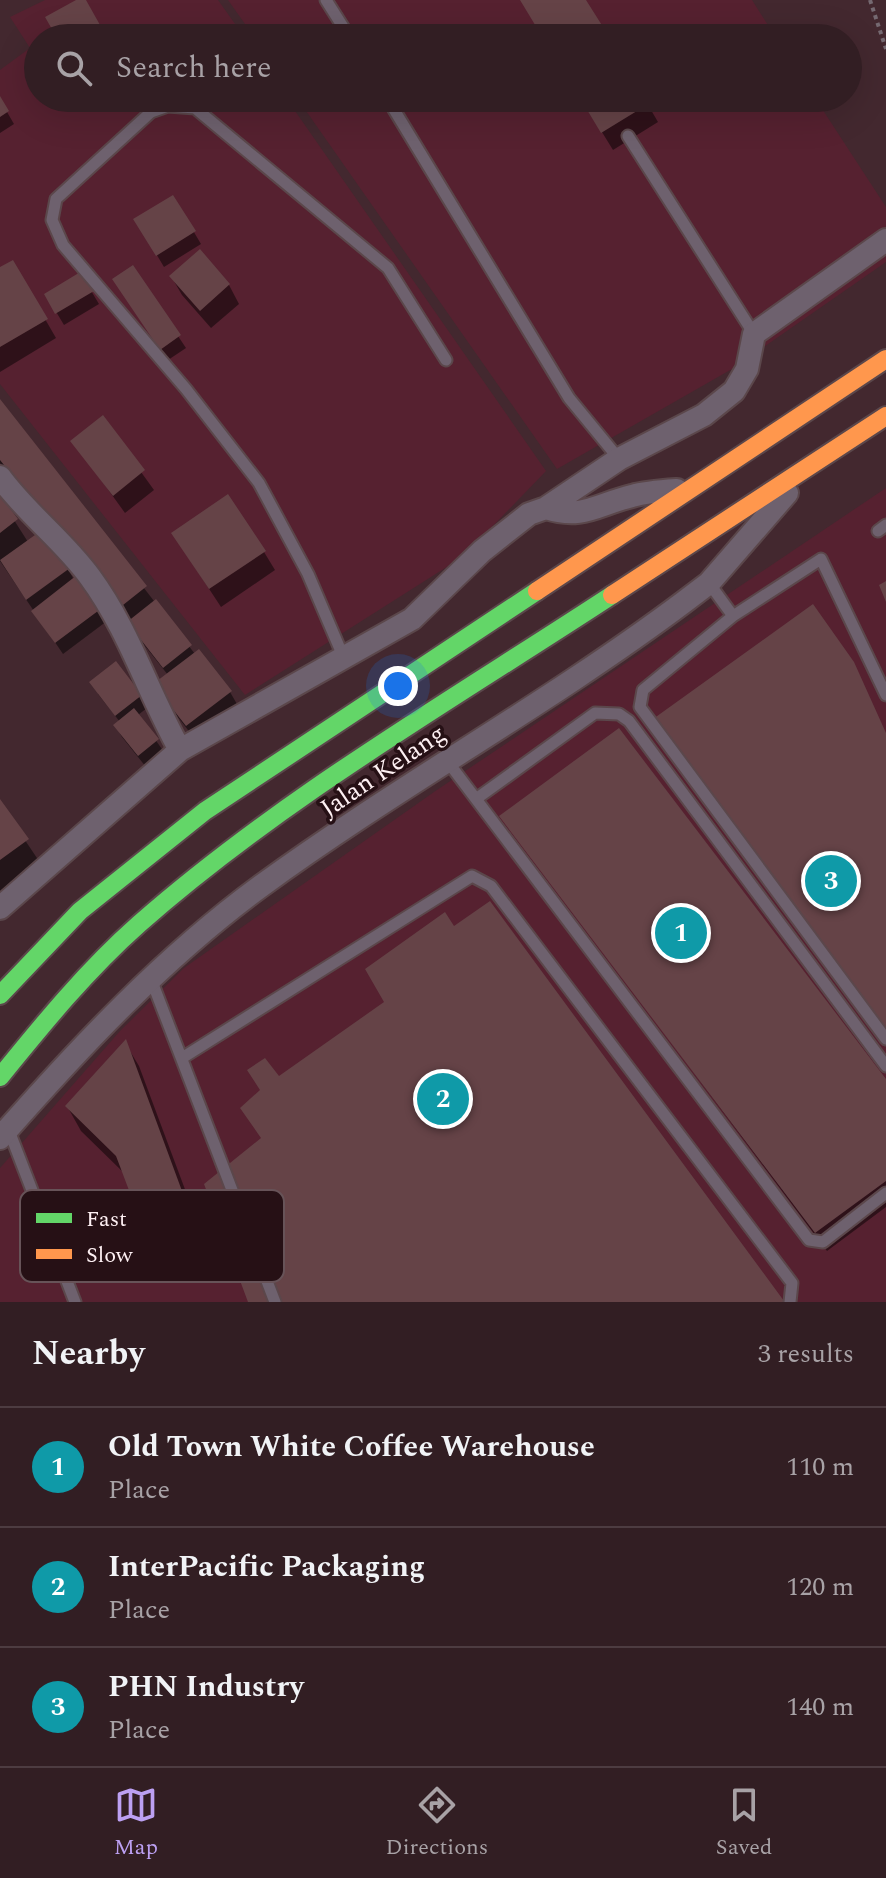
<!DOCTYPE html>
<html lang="en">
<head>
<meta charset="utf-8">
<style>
  :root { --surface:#321e23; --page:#3a272b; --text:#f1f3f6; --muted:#a8a2a6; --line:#4d3c41; --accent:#bca0f2 }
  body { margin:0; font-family:Spectral,serif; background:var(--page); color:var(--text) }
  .you { position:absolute; left:398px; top:686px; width:28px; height:28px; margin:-20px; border:6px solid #fff; border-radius:50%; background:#1a73e8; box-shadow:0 0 0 12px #1a73e833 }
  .badge { display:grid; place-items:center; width:52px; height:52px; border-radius:50%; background:var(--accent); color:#fff; font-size:26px; font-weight:700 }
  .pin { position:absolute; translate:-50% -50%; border:4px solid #fff; box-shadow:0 2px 8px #0006 }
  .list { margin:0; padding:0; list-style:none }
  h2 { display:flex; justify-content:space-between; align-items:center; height:104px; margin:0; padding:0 32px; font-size:34px }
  h2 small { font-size:26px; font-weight:400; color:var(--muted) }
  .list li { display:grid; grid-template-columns:52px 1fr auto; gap:24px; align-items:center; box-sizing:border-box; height:120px; padding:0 32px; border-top:2px solid var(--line) }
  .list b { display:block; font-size:30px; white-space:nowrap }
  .list p { margin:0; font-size:26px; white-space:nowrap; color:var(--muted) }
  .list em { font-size:26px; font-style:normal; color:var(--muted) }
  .icon { flex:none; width:44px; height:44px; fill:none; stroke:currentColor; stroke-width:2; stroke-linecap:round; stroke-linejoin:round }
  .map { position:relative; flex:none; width:886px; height:1302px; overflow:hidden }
  .search { position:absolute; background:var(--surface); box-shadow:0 8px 32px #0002; left:24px; right:24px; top:24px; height:88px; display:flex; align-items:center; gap:20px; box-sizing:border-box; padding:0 28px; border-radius:44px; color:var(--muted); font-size:30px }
  .sheet { height:464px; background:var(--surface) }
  nav { display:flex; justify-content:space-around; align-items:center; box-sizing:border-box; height:112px; border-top:2px solid var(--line); background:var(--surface); font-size:22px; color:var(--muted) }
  nav a { display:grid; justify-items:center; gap:4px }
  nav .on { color:var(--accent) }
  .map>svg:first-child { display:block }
  .built { fill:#562130 }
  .shadow { fill:#0007 }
  .building { fill:#654347 }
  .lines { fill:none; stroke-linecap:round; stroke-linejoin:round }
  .lane-casing { stroke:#5b474b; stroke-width:15 }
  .street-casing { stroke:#5b474b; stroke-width:26 }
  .fast-casing { stroke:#5b474b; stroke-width:22 }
  .slow-casing { stroke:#5b474b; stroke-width:22 }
  .path { stroke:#756971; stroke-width:4; stroke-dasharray:4 4; stroke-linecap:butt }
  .lane { stroke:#6e616e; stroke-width:11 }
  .street { stroke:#6e616e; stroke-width:22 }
  .fast { stroke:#63d668; stroke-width:18 }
  .slow { stroke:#ff974d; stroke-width:18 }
  .labels { text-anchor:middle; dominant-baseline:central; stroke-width:7; stroke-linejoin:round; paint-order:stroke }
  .street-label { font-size:26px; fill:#fef0f3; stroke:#261015 }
  .key { fill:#261015; stroke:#675358; stroke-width:2 }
  .key-label { font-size:22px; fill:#fef0f3 }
</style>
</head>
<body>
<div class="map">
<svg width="886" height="1302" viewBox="0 0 886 1302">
  <rect width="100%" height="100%" fill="#43282f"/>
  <path class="built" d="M45 0H218L245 38H38V98H286L546 471 464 556 245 695 0 384V70L30 48 10 17Z
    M228 0H752L776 38H255Z
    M297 98H815L886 207V262L732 369 557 469Z
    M886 488V1302H0V1168L120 1031 184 968 434 792Z"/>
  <path class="shadow" d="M80 0H84L105 38H59Z
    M581 98H644L658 122 613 150Z
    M0 100 14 124 0 133Z
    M173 197 201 244 164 267 136 220Z
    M12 262 56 338 0 372V270Z
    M132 267 186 348 168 360 122 291Z
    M81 274 99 304 64 325 46 295Z
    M171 276 229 285 239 304 211 328 182 295Z
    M0 402 195 654 230 692 241 711 198 743 167 703 168 675 0 463Z
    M102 418 154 490 125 513 73 441Z
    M0 498 28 542 68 569 74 580 77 578 107 621 63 654 0 561Z
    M173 534 264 552 275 570 221 607Z
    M98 694 140 696 147 708 138 715 164 752 146 767 122 737 115 725 120 722Z
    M0 803 41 864 0 894Z
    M502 816 886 1083V1207L827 1251Z
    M125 1043 139 1066 202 1235 160 1253 146 1229 124 1173 81 1131 67 1106Z"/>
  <path class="building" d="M76 0H86L100 25 76 38H57L45 17Z
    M520 0H586L610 38H543Z
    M0 96 9 111 0 117Z
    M580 98H647L650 103 601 133Z
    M173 195 196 231 156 256 133 219Z
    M200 249 230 284 200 311 169 276Z
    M13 260 48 319 0 347V267Z
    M133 265 181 335 160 350 112 279Z
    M82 271 94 291 55 314 44 294Z
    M0 399 147 586 118 609 0 460Z
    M103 415 145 470 113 496 70 441Z
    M228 494 266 551 209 589 171 533Z
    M0 495 18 519 0 533Z
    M42 530 70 568 26 600 0 560Z
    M77 575 102 608 55 643 31 611Z
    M886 581V602L879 585Z
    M156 599 192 645 163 668 127 622Z
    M813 604 854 662 886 733V1029L653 719Z
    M199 649 232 691 186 726 153 684Z
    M116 661 142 695 115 716 89 682Z
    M134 708 159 739 138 756 113 725Z
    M619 728 886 1079V1181L815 1233 499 816Z
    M0 799 29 839 0 860Z
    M490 901 784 1301 783 1302H248L204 1184 261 1138 240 1108 260 1090 247 1070 265 1058 279 1076 384 1002 365 969 445 912 454 926Z
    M126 1039 189 1210 144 1230 116 1156 65 1106Z"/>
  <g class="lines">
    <defs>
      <path id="lane" d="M326 0 350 38
        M387 98 569 398 619 459
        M628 136 754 334
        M878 531 886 525
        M709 583 733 616
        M343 656 308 574 259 483 186 389 63 245 52 220 56 199 151 112 168 106 195 108 388 268 446 360
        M886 695 821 559 733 616 643 690 640 707 886 1039
        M448 762 809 1240 823 1242 886 1193
        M476 799 595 713 619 714 629 721 886 1066
        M151 979 275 1302
        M182 1058 472 876 491 886 792 1283 790 1302
        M8 1128 75 1302"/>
      <path id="street" d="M0 477C27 514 63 540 90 577 129 630 148 693 180 750
        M546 508C583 520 598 504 632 496 646 492 662 491 677 490
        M0 908 180 750 412 619 482 551 529 514 546 508 619 459 704 415 734 391 747 369 754 334 886 240
        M0 1138C79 1048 164 957 261 886 398 786 548 704 684 602L709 583 787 493"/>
      <path id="fast" d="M0 995 80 911 205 811 537 591
        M0 1077C43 1024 87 970 139 924 282 798 452 700 612 595"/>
      <path id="slow" d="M537 591 886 359
        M612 595 886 416"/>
    </defs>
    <use href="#lane" class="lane-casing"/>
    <use href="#street" class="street-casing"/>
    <use href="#fast" class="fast-casing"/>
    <use href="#slow" class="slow-casing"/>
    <path class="path" d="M870 0 886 49"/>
    <use href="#lane" class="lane"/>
    <use href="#street" class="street"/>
    <use href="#fast" class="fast"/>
    <use href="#slow" class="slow"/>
  </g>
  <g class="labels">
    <g class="street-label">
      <text transform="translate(383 771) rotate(-34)">Jalan Kelang</text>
    </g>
  </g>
  <rect x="20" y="1190" width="264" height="92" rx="12" class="key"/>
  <rect x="36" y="1213" width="36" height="10" fill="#63d668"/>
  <rect x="36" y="1249" width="36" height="10" fill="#ff974d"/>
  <g class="key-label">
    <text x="86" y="1226">Fast</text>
    <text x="86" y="1262">Slow</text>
  </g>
</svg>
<div class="you"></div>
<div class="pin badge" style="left:681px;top:933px;background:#0f9aa8">1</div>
<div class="pin badge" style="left:443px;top:1099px;background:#0f9aa8">2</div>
<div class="pin badge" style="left:831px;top:881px;background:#0f9aa8">3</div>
<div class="search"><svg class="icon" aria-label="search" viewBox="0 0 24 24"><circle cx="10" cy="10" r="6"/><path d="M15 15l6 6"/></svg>Search here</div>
</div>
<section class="sheet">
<h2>Nearby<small>3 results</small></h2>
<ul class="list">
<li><span class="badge" style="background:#0f9aa8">1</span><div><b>Old Town White Coffee Warehouse</b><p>Place</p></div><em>110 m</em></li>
<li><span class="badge" style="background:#0f9aa8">2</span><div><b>InterPacific Packaging</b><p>Place</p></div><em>120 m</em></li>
<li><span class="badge" style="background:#0f9aa8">3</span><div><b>PHN Industry</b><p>Place</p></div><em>140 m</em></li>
</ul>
</section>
<nav>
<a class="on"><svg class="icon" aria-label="map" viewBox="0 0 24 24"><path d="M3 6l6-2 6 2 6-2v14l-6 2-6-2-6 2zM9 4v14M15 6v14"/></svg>Map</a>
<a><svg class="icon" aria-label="directions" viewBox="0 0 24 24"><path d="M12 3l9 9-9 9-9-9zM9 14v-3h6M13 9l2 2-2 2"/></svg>Directions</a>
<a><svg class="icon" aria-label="saved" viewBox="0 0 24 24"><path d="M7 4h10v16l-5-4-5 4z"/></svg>Saved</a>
</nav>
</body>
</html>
